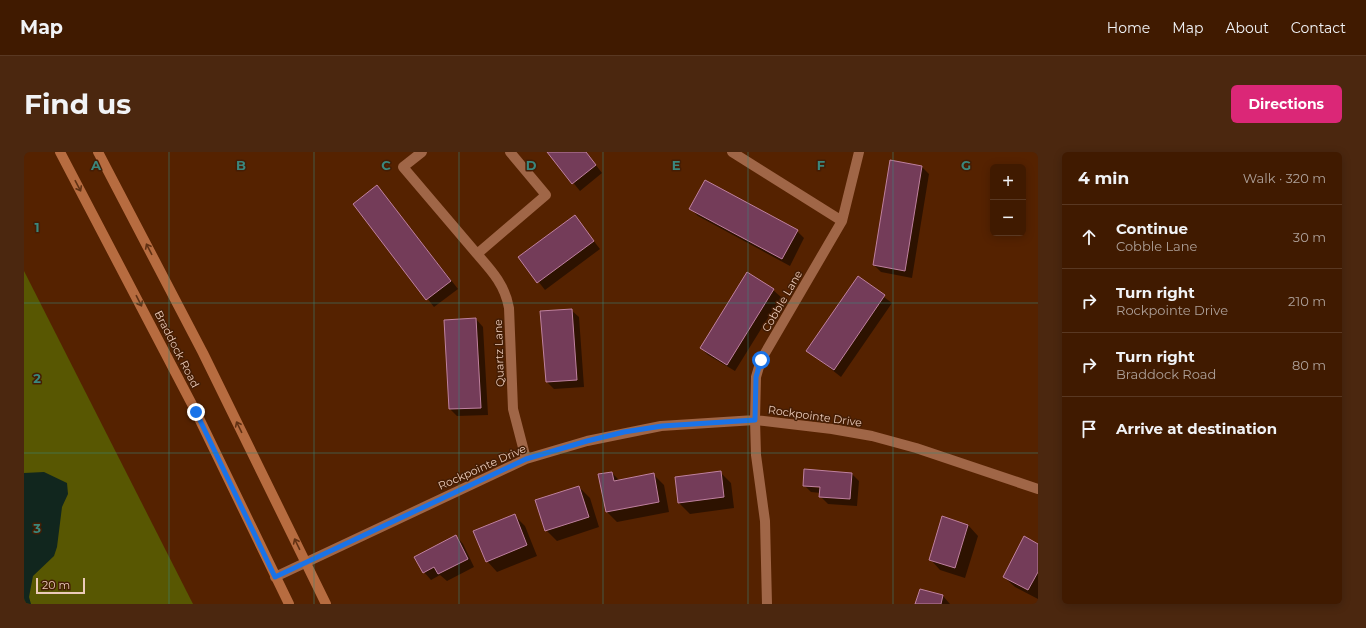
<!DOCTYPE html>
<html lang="en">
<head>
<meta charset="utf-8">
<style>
  :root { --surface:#401a00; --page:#4b270f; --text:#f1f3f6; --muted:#aea199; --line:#593822; --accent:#db2777 }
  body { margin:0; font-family:Montserrat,sans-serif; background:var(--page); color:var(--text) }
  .controls { position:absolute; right:12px; top:12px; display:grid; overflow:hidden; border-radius:6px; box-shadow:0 2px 10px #0003 }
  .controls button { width:36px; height:36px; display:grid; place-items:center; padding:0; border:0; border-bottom:1px solid var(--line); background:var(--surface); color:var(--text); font:20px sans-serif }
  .scale { position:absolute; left:12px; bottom:10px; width:49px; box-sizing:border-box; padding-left:4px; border:2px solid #ebcab9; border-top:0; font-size:11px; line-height:14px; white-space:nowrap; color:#ebcab9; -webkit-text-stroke:3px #441d04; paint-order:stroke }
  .stop { position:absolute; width:12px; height:12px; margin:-9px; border:3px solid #1a73e8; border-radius:50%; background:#fff }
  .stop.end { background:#1a73e8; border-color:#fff; box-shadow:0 1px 4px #0008 }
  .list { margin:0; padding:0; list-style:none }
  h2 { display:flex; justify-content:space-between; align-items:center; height:52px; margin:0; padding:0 16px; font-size:17px }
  h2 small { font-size:13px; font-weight:400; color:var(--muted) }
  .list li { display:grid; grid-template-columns:26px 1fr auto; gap:12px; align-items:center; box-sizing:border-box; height:64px; padding:0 16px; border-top:1px solid var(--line) }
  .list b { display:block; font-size:15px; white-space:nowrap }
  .list p { margin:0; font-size:13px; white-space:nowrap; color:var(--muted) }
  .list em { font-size:13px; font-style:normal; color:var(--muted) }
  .icon { flex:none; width:22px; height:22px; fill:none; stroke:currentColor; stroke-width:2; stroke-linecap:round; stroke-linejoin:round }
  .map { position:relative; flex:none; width:1014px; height:452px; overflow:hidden; border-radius:6px }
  header { display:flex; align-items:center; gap:24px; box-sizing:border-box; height:56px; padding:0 20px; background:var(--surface); border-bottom:1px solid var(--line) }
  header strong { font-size:19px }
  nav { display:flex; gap:22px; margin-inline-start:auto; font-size:14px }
  .intro { display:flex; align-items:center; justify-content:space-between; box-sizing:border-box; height:96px; padding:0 24px }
  h1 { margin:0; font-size:28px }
  .button { padding:10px 18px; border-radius:6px; background:var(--accent); color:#fff; font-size:14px; font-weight:700 }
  main { display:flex; gap:24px; padding:0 24px }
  aside { flex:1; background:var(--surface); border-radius:6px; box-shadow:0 2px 10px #0003 }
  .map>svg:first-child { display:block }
  .green { fill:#585702 }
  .water { fill:#11261e }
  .shadow { fill:#0007; fill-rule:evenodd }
  .building { fill:#743c59; stroke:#bf819f }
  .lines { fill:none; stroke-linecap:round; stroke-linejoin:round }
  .lane { stroke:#a06647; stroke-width:10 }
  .street { stroke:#a06647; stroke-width:10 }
  .secondary { stroke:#b76c40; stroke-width:10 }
  .oneway { stroke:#613113 }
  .route { stroke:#1a73e8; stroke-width:5 }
  .grid { fill:none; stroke:#3b877d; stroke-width:1; stroke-opacity:0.55 }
  .labels { text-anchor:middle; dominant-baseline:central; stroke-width:3; stroke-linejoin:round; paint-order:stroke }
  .street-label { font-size:11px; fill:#ebcab9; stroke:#441d04 }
  .grid-label { font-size:13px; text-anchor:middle; font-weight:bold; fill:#3b877d; stroke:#441d04; stroke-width:3; stroke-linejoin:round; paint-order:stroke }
</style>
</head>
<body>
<header>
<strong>Map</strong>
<nav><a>Home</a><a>Map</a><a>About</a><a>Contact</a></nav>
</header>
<div class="intro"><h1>Find us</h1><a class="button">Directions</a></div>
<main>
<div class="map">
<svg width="1014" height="452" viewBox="0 0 1014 452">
  <rect width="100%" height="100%" fill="#520"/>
  <path class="green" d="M0 119 169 452H0Z"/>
  <path class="water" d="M20 320 43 331 44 342 38 355 33 395 30 404 9 424 5 445 7 452H0V321Z"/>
  <path class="shadow" d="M524 0H562L578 21 556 39Z
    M898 15 905 22 888 126 857 120 850 113Z
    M353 34 434 137 410 155 330 52Z
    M667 57 773 79 780 86 766 114 674 64Z
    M550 64 576 97 521 138 495 105Z
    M834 126 868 151 817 225 784 199Z
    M749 138 757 145 711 219 684 203 677 196Z
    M547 158 555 165 560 235 530 237 523 230Z
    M452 167 459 175 464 263 433 264 426 257Z
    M781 318 828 322 835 329 833 354 804 352 796 344 797 341 787 340 780 333ZM786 333 801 334V336L786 335Z
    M696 320 707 331 710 356 666 362 655 351Z
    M588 321 596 329 629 322 640 333 645 360 593 370 582 359Z
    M555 335 566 346 575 375 533 389 522 378Z
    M490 363 501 374 513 404 473 420 463 409Z
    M944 373 954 384 941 426 916 418 906 407Z
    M432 384 439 392 450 415 423 429 416 423 407 428 400 420Z
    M1014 393V447L991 435 980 425Z
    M919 444 926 452H893Z"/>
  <path class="building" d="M523 0H562L572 13 548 32Z
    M866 8 898 14 881 119 849 113Z
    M681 28 774 78 758 107 665 57Z
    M353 33 427 129 402 148 329 52Z
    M551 63 570 89 513 131 494 105Z
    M723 120 750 137 703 213 676 196Z
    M834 124 861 143 810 218 782 199Z
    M548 157 553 228 522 230 516 159Z
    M452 166 457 256 425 257 420 168Z
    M780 317 828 321 826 347 795 345 796 335 779 334Z
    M697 319 700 345 654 351 651 325Z
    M588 320 590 329 630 321 635 350 582 360 574 322Z
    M555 334 565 365 521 379 511 348Z
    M491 362 503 393 462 410 449 379Z
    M918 364 944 373 931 416 905 408Z
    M432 383 444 407 414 422 410 415 399 421 390 405Z
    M1000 384 1014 392V420L1004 438 979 425Z
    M896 437 919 443 917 452H891Z"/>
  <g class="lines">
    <path class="lane" d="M731 268 732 303 741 369 743 452"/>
    <path class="street" d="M398 0 379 15 453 102 522 43 486 0
      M708 0 818 69 835 0
      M453 102C468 119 481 133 485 156L489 257 502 307
      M731 268 732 225 737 208 818 69
      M251 425 502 307 563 289 637 274 731 268 808 277 848 284 892 296 1014 337"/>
    <path class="secondary" d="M36 0 172 260 265 452
      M74 0 179 201 302 452"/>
  </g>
  <defs><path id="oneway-shaft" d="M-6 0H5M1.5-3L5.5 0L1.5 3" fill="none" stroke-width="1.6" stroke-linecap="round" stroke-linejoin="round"/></defs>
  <g class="oneway">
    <use href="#oneway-shaft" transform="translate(54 34) rotate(62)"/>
    <use href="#oneway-shaft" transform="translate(125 97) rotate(-117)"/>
    <use href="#oneway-shaft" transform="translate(115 149) rotate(63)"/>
    <use href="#oneway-shaft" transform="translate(215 275) rotate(-116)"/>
    <use href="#oneway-shaft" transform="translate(273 392) rotate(-116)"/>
  </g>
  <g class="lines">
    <path class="route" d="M172 260 251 425 502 307 563 289 600 280 638 274 731 268 732 225 737 208"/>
  </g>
  <path class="grid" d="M145 0V452M290 0V452M435 0V452M579 0V452M724 0V452M869 0V452M0 151H1014M0 301H1014"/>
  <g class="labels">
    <g class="street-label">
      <text transform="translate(758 149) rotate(-60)">Cobble Lane</text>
      <text transform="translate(153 197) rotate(63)">Braddock Road</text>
      <text transform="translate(475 201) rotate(-92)">Quartz Lane</text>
      <text transform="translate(791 264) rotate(8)">Rockpointe Drive</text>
      <text transform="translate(458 315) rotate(-24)">Rockpointe Drive</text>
    </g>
  </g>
  <g class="grid-label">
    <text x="72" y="18">A</text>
    <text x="217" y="18">B</text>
    <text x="362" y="18">C</text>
    <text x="507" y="18">D</text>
    <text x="652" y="18">E</text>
    <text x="797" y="18">F</text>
    <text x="942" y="18">G</text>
    <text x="13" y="80">1</text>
    <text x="13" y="231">2</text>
    <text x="13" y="381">3</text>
  </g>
</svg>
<div class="controls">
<button>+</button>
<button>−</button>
</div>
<div class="scale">20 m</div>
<div class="stop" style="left:737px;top:208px"></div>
<div class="stop end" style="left:172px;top:260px"></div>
</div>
<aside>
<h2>4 min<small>Walk · 320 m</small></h2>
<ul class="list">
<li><svg class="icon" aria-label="ahead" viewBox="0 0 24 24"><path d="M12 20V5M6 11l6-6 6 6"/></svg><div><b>Continue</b><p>Cobble Lane</p></div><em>30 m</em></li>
<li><svg class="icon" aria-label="right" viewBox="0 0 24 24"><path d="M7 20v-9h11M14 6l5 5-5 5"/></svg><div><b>Turn right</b><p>Rockpointe Drive</p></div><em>210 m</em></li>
<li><svg class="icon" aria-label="right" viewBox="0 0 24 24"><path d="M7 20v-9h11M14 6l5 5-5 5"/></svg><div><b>Turn right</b><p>Braddock Road</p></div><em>80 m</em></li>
<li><svg class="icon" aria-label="arrive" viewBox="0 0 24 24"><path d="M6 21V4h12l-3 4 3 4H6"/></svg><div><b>Arrive at destination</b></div></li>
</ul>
</aside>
</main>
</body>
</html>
